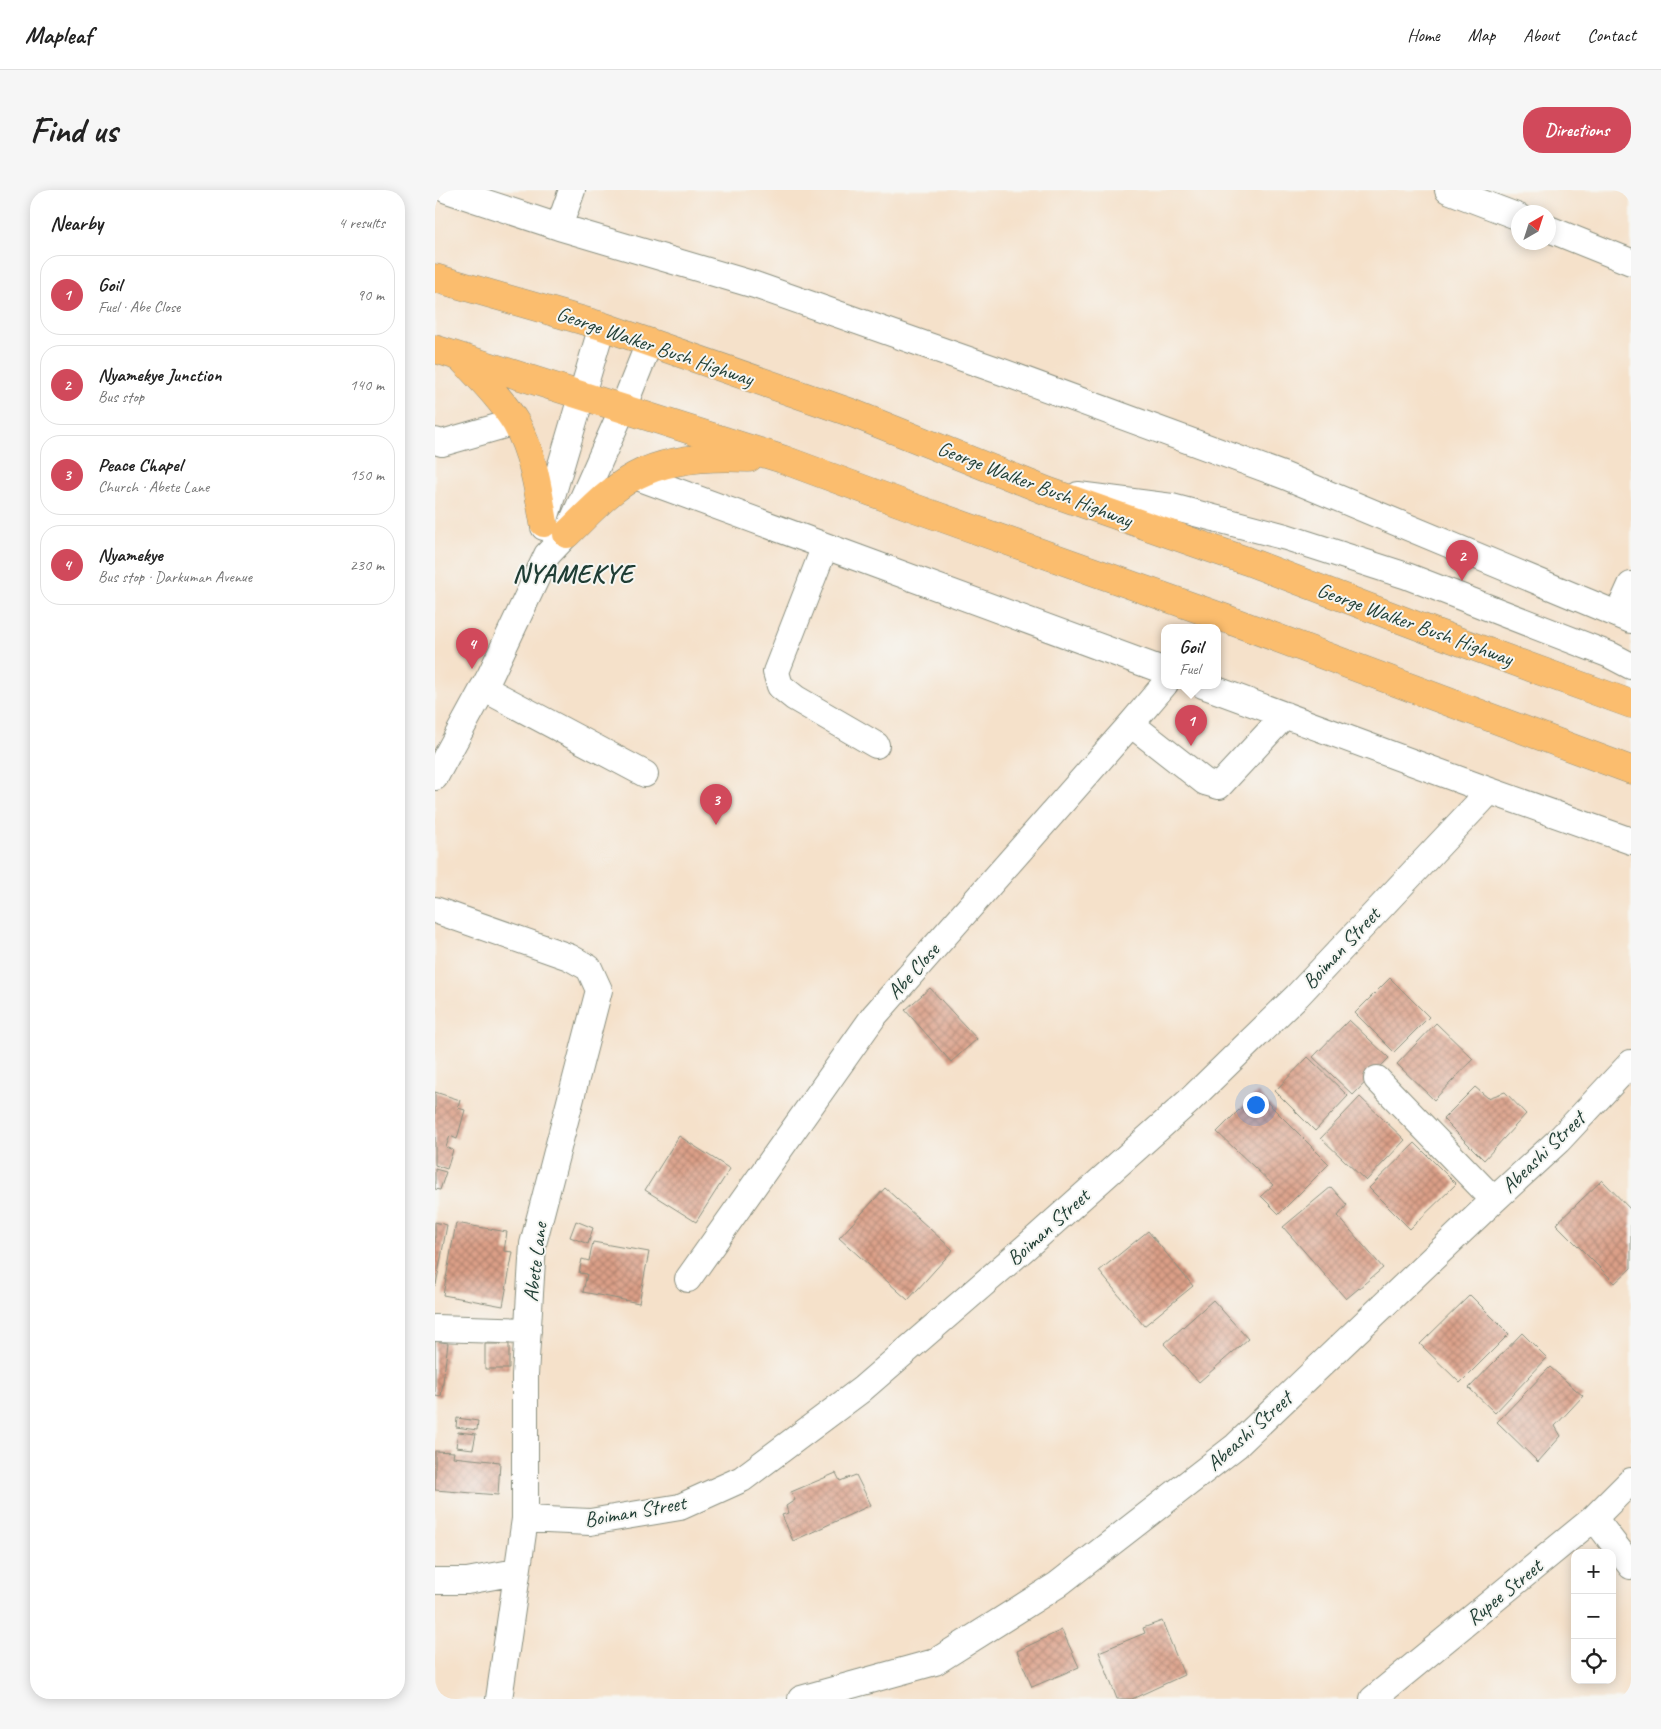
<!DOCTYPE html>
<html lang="en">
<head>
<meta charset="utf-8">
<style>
  :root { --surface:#fff; --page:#f6f6f6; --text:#222; --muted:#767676; --line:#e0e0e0; --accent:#d1495b }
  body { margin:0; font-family:Caveat,sans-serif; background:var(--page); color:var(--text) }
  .controls { position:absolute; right:15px; bottom:15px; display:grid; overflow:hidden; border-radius:10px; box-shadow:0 2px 12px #0003 }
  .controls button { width:45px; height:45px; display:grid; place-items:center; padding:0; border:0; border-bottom:1px solid var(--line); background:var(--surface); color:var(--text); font:25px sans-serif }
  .compass { position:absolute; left:1076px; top:15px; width:45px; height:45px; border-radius:50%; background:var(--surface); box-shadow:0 2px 12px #0003; rotate:39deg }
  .you { position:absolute; left:820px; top:914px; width:18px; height:18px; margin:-12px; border:4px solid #fff; border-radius:50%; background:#1a73e8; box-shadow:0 0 0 8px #1a73e833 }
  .badge { display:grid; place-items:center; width:32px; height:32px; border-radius:50%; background:var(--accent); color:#fff; font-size:16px; font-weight:700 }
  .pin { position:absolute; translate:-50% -41px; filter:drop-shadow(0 1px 2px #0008) }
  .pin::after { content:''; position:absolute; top:26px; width:18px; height:15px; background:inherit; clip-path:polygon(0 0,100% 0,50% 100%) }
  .popup { position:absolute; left:726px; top:434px; width:60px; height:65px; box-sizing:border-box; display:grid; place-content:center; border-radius:10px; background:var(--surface); filter:drop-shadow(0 1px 4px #0005); font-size:16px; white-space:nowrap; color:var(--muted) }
  .popup b { font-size:19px; color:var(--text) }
  .popup::after { content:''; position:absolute; left:50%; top:100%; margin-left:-10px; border:10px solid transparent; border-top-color:var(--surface) }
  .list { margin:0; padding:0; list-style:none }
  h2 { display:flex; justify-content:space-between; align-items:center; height:65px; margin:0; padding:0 20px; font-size:21px }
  h2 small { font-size:16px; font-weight:400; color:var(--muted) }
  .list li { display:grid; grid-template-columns:32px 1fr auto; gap:15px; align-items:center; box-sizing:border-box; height:80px; margin:0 10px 10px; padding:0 10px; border:1px solid var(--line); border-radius:20px }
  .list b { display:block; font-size:19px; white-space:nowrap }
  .list p { margin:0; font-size:16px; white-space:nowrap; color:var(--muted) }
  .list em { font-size:16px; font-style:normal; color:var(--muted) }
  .icon { flex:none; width:28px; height:28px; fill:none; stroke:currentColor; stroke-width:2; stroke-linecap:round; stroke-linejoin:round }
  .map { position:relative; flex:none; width:1196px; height:1509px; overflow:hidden; border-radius:20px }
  header { display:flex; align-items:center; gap:30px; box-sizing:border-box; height:70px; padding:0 25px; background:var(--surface); border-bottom:1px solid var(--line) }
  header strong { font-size:24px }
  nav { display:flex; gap:28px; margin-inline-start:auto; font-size:18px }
  .intro { display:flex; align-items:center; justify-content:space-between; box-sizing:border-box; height:120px; padding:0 30px }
  h1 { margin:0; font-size:35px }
  .button { padding:12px 22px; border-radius:20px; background:var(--accent); color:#fff; font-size:18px; font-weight:700 }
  main { display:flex; gap:30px; padding:0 30px }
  aside { flex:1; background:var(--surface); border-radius:20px; box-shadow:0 2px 12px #0003 }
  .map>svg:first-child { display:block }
  .building { fill:url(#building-cross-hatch) }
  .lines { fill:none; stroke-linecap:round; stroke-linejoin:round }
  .minor-casing { stroke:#8a8f7f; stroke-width:28 }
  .highway-casing { stroke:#8a8f7f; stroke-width:29 }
  .minor { stroke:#fff; stroke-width:26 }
  .highway { stroke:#fbbd6e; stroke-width:28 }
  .labels { text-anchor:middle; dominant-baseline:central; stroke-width:4; stroke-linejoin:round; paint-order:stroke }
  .street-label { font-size:21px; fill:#1f3d34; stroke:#f6f6f2 }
  .district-label { font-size:26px; font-weight:bold; letter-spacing:1px; fill:#1f3d34; stroke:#f6f6f2 }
</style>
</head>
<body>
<header>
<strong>Mapleaf</strong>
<nav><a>Home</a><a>Map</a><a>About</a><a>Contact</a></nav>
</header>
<div class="intro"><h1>Find us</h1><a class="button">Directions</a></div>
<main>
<aside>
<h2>Nearby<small>4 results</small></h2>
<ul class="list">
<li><span class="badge">1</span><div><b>Goil</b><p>Fuel · Abe Close</p></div><em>90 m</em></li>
<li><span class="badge">2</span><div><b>Nyamekye Junction</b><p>Bus stop</p></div><em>140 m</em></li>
<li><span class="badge">3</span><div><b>Peace Chapel</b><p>Church · Abete Lane</p></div><em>150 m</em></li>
<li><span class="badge">4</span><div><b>Nyamekye</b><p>Bus stop · Darkuman Avenue</p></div><em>230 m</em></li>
</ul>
</aside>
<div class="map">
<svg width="1196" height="1509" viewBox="0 0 1196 1509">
  <defs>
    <pattern id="building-cross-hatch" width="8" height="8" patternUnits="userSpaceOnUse" patternTransform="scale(1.25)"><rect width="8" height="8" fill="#db9f87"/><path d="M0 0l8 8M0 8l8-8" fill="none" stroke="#b1836f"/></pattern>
  </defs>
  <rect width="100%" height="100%" fill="#f6f6f2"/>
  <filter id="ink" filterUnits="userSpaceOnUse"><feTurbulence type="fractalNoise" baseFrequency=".02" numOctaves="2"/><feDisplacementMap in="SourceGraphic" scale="10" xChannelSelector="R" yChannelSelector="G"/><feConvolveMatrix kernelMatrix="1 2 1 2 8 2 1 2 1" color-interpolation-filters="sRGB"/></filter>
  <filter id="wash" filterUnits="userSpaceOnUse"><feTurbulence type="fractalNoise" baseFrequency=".0096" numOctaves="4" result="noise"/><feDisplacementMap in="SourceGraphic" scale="20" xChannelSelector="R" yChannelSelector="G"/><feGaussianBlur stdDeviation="1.12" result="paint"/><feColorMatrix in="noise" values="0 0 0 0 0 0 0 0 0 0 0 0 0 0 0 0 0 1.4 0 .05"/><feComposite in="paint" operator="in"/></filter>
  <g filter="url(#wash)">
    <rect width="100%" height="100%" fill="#f5e1ca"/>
    <g id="blocks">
      <path class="building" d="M955 788 994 827 959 862 920 823Z
        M495 798 542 849 516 872 470 820Z
        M914 830 954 868 918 905 878 867Z
        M1001 833 1038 869 999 910 962 874Z
        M873 867 913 906 880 941 840 901Z
        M1040 897 1053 908 1070 902 1091 924 1049 970 1008 929Z
        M0 902 25 910 23 918 30 920 22 949 15 946 11 957 18 960 12 979 0 975Z
        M822 902 894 974 844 1024 826 1006 838 995 782 942Z
        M925 907 970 950 931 991 886 948Z
        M244 946 295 979 261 1032 210 1000Z
        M980 953 1021 994 975 1039 934 998Z
        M0 979 11 982 5 1000 0 999Z
        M1167 990 1196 1020V1078L1180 1093 1121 1034Z
        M896 997 912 1015 903 1026 948 1078 911 1109 848 1037Z
        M450 998 518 1060 473 1110 404 1048Z
        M141 1031 158 1038 153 1054 135 1047Z
        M0 1032 12 1035 1 1095H0Z
        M21 1033 72 1042 69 1061 78 1062 68 1116 8 1105Z
        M713 1041 758 1096 709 1136 664 1081Z
        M158 1052 214 1062 204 1113 148 1102 152 1084 144 1083 147 1069 154 1071Z
        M1035 1105 1074 1144 1025 1193 985 1154Z
        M778 1110 813 1149 764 1192 729 1154Z
        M1087 1143 1112 1168 1060 1223 1034 1198Z
        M0 1151 13 1153 6 1207 0 1206Z
        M50 1154H74V1179H50Z
        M1115 1177 1148 1206 1120 1236 1126 1246 1103 1272 1062 1232Z
        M22 1228 43 1231 42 1240 21 1237Z
        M23 1242 41 1244 38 1259 21 1257Z
        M0 1261 19 1262 18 1267 65 1272 63 1305 0 1300Z
        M401 1283 405 1291 421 1285 436 1315 358 1351 347 1325 353 1323 351 1316 360 1310 356 1302Z
        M727 1431 749 1485 697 1509H682L664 1462 710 1443 708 1438Z
        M627 1440 644 1477 597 1497 582 1461Z"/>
    </g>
  </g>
  <g filter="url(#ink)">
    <use href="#blocks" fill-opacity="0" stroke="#8a8f7f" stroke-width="1"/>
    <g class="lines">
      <defs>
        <path id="minor" d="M12 0 124 37 320 95 562 180 850 286 1196 430
          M1013 0 1084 27
          M124 37 137 0
          M1114 39 1196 72
          M0 251 7 253 80 232
          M200 286 730 481
          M643 305 737 317 851 347 972 386 1175 465 1196 476
          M109 337V333L167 136
          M390 356 341 482 345 496 360 508 441 555
          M1183 424 1196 395
          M768 495 1055 601 1196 651
          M48 498 210 584
          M696 534 770 592 784 596 850 525
          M0 587 55 486 112 365 132 344 188 218 214 153
          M0 720 134 767 154 778 164 800 98 1054 90 1185V1329L64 1509
          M942 889 1059 1010
          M253 1089 439 826 696 534 730 494
          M0 1138 93 1141
          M1159 1328 1196 1376
          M90 1329 155 1332 245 1317 307 1289 426 1200 591 1057 753 912 862 806 1055 601
          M0 1391H32L81 1382
          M366 1509 500 1472 622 1395 801 1256 1059 1010 1123 951 1196 873
          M938 1509 1159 1328 1196 1291"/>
        <path id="highway" d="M0 88 167 136 417 223 612 301 812 371 996 441 1196 514
          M0 159 347 269 474 316 789 428 1196 580
          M29 171C47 190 67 210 81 233 98 264 103 299 109 333
          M132 344C153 324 174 300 200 286 233 268 277 266 314 268"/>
      </defs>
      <use href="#minor" class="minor-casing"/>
      <use href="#highway" class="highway-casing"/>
      <use href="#minor" class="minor"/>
      <use href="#highway" class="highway"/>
    </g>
  </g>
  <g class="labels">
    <g class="street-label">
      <text transform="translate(220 156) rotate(19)">George Walker Bush Highway</text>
      <text transform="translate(600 294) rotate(21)">George Walker Bush Highway</text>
      <text transform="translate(980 434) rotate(20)">George Walker Bush Highway</text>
      <text transform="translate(906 758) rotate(-47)">Boiman Street</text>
      <text transform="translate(478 781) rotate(-48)">Abe Close</text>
      <text transform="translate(1108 962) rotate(-44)">Abeashi Street</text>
      <text transform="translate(613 1037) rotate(-42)">Boiman Street</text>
      <text transform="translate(100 1072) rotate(-83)">Abete Lane</text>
      <text transform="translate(814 1241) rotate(-42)">Abeashi Street</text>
      <text transform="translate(200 1321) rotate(-10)">Boiman Street</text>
      <text transform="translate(1069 1402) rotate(-39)">Rupee Street</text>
    </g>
    <g class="district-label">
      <text x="138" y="383">NYAMEKYE</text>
    </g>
  </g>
</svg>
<div class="controls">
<button>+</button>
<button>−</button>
<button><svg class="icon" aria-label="locate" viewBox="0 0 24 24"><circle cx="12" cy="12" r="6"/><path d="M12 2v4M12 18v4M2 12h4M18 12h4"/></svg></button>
</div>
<svg class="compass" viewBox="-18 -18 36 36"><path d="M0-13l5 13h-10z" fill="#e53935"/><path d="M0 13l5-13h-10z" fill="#767676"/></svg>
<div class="you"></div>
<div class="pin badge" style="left:756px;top:556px">1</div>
<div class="popup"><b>Goil</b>Fuel</div>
<div class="pin badge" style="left:1027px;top:391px">2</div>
<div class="pin badge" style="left:281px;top:635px">3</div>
<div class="pin badge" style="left:37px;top:479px">4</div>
</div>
</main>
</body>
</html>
